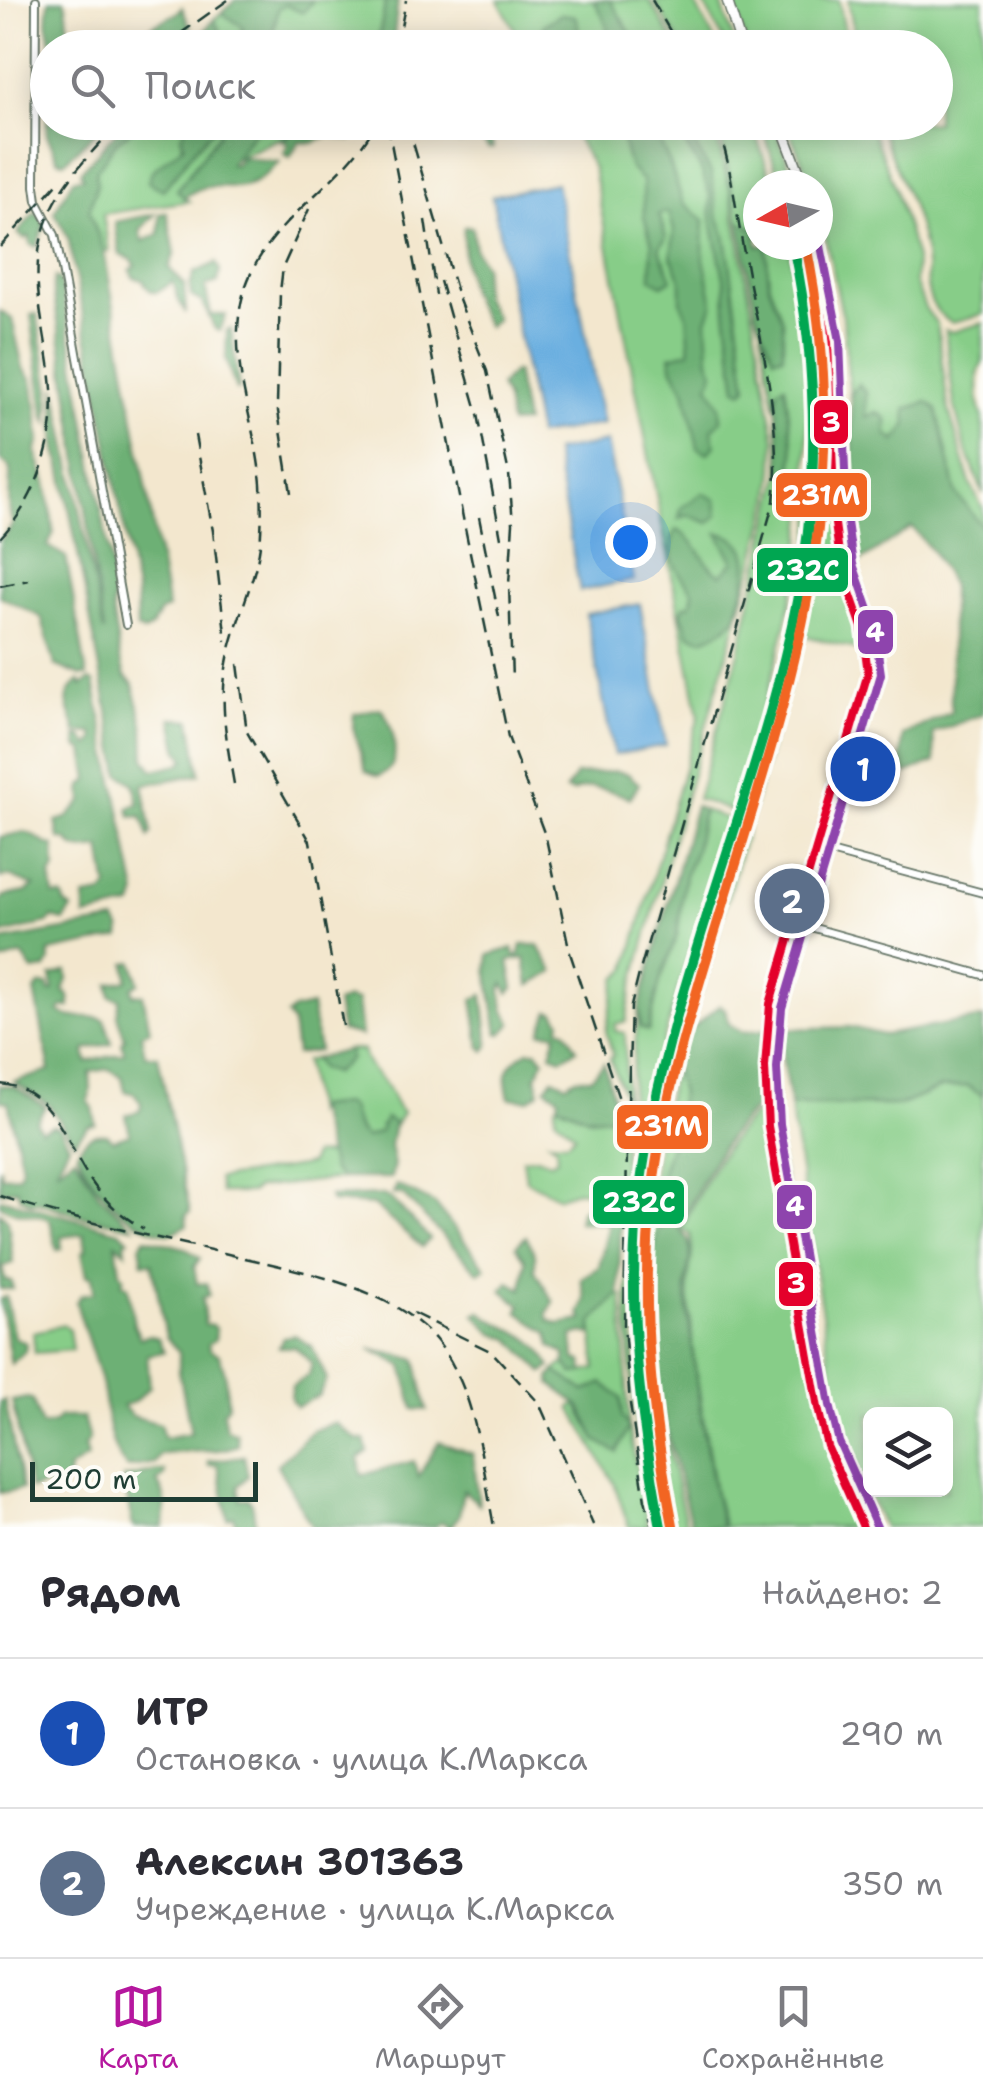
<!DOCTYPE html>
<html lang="ru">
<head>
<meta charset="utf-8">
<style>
  :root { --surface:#fff; --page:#f7f7f7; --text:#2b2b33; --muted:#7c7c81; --line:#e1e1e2; --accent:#b5179e }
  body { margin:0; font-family:"Shantell Sans",sans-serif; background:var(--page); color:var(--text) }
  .controls { position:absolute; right:30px; bottom:30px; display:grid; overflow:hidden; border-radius:15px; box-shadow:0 5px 25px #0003 }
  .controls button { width:90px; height:90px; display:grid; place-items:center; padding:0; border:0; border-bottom:2px solid var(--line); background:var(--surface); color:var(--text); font:50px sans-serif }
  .compass { position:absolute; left:743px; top:170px; width:90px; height:90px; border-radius:50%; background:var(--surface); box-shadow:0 5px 25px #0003; rotate:262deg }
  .scale { position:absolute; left:30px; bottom:25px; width:228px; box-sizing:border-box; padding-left:10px; border:5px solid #1f3d34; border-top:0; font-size:28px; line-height:35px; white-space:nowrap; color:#1f3d34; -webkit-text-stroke:8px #fdfcf7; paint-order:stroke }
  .you { position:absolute; left:630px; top:542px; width:35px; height:35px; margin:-25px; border:8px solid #fff; border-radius:50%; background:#1a73e8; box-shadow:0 0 0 15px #1a73e833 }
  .badge { display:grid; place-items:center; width:65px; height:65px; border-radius:50%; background:var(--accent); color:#fff; font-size:32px; font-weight:700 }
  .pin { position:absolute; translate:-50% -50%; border:5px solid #fff; box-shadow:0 2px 10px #0006 }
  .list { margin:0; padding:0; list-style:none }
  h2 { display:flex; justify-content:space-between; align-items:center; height:130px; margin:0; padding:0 40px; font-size:42px }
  h2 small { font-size:32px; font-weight:400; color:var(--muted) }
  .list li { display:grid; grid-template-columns:65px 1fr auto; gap:30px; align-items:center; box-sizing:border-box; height:150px; padding:0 40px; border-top:2px solid var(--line) }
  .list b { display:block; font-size:38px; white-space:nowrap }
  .list p { margin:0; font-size:32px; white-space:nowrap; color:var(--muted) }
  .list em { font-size:32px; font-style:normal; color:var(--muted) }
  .icon { flex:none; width:55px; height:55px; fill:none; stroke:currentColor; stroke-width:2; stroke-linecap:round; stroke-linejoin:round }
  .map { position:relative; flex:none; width:983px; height:1527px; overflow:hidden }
  .search { position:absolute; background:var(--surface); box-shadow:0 5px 25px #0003; left:30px; right:30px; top:30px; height:110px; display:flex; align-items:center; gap:25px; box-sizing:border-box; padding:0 35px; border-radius:55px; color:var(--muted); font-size:38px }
  .sheet { height:430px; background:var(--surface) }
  nav { display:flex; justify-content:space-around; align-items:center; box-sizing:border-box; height:140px; border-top:2px solid var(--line); background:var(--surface); font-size:28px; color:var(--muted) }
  nav a { display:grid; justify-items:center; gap:5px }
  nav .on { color:var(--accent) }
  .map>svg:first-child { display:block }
  .green { fill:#87cd88; stroke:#53855e; stroke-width:2.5; fill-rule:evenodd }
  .forest { fill:#6db074; stroke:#467654; stroke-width:2.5 }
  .water { fill:#6bafe0; stroke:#45768a; stroke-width:2.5 }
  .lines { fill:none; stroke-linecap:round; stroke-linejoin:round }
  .minor-casing { stroke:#69786a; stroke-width:10 }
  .secondary-casing { stroke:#69786a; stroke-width:12 }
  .minor { stroke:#fff; stroke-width:6 }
  .secondary { stroke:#fff; stroke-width:9 }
  .rail { stroke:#1f3d34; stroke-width:2.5; stroke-dasharray:15 8; stroke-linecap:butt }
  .bus-1-casing { stroke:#fdfcf7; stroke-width:15 }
  .bus-2-casing { stroke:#fdfcf7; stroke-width:15 }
  .bus-1 { stroke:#8e44ad; stroke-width:8 }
  .bus-2 { stroke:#e4002b; stroke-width:8 }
  .rail-1-casing { stroke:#fdfcf7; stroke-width:18 }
  .rail-2-casing { stroke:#fdfcf7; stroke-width:18 }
  .rail-1 { stroke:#00a651; stroke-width:10 }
  .rail-2 { stroke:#f26522; stroke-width:10 }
  .line-badge { stroke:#fdfcf7; stroke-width:4 }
  .badge-label { font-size:28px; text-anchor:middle; font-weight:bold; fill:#fff }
</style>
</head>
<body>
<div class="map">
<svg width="983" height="1527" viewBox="0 0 983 1527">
  <rect width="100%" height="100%" fill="#fdfcf7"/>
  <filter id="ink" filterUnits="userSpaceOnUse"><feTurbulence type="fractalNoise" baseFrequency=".01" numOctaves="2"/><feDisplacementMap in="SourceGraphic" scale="20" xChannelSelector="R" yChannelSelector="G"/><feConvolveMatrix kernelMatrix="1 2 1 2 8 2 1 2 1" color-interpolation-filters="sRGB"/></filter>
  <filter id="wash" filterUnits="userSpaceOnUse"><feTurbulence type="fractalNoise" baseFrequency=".0048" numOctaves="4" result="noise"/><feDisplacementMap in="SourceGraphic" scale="40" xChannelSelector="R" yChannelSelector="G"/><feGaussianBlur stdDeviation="2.25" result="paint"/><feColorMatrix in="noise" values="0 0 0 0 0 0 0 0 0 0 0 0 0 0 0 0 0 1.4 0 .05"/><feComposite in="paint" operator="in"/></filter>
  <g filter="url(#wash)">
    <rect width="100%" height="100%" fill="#f3e7ce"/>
    <path class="green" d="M311 0H386L377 47 264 48 273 34 278 9 286 5 311 3Z
      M498 0H649L677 47H525Z
      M654 0H693L718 47H682Z
      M702 0H720L736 47H727Z
      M733 0H839L848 47H747Z
      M848 0H983V314L952 323C943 318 936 311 931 301 924 285 928 272 925 255 918 208 893 167 879 123L936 122V48L857 47Z
      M222 13 242 26 245 42 240 47H226L219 43 214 19Z
      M139 123H187L175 176C187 157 201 140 218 125L219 134 188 174 184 198 189 201 103 214 109 251H104L89 211 97 184 96 171 116 142Z
      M261 123H313L234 159Z
      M568 123H713L730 190 765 381 775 440 774 471 770 501 753 566 674 835 631 993 626 1022 615 1024V1031L625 1033 626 1100 610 1059 613 1056 606 1031 617 978 627 969 699 716 593 168Z
      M718 123H752L773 185H758V239L754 229 739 221Z
      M761 123H773L797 185H781Z
      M786 123H869L895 188 916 259 915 282 925 308 937 324 948 407 970 483 983 509V528L956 493 937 410 907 425 896 442 866 417 858 385 850 396 843 318 818 203V185H812Z
      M766 245H789C811 360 816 481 792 597 777 669 753 740 734 812L697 799 739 652 780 474 787 476 791 473 794 456 785 386 777 389 775 407 761 330 774 357 782 355 783 322 769 286Z
      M797 245H813L824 287 833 356 844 545 860 618 872 653 802 635 701 992 691 988 741 825 801 610 814 506 818 408 807 290Z
      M983 323V360L978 374V400L983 420V494L964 444 954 404 945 330 952 332Z
      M703 810 732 820C704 912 669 1005 650 1100 628 1206 628 1321 641 1429H636L627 1318 631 1084 639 1008 641 1027 649 1030 660 981 677 935 685 875 695 851Z
      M348 1050H363C369 1076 380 1072 390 1092 395 1101 394 1105 402 1113L393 1129 394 1123 381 1125 380 1132 365 1138C355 1127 354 1115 344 1104L317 1107 314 1113 305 1061 314 1059 321 1069 334 1073 350 1059Z
      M674 1066 680 1094 665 1196C671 1218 660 1241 645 1257L657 1142Z
      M967 1086 983 1096V1527H883L853 1461 836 1404 790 1105H901L940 1088ZM870 1414H946V1490H870Z
      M558 1104 591 1119 618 1116 621 1140 624 1139 621 1213 610 1211 612 1186 602 1195 579 1190 559 1197 526 1180 523 1159 537 1157 550 1162 557 1159 556 1146 549 1141 567 1142 575 1134 555 1117V1106Z
      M766 1105 771 1106 825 1407 850 1483 871 1527H724L715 1493 692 1346C693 1326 689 1309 688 1289 687 1268 696 1257 690 1234L682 1229C698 1192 732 1127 766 1105Z
      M331 1154 332 1170 341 1178 256 1188 251 1193H221L218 1179 301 1166 310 1164 313 1155Z
      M619 1294 622 1296 629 1427 648 1527H629L614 1483 571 1408 576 1403 596 1440 622 1416 603 1383 585 1391 555 1371 565 1363 574 1374 596 1369 592 1323Z
      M640 1299 656 1398 687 1527H667L662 1516 646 1401Z
      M64 1325 69 1330 72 1350 35 1353 33 1332Z"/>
    <path class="forest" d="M49 0H64L66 4 71 47H52L47 22Z
      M235 0H311V3L303 13 286 5 278 9 273 34 264 47 240 48 244 42 242 26 222 13Z
      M386 0H398L393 46 377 47Z
      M594 0H610L639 47H612L604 37 608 27Z
      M182 7 191 28C170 44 152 48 126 47L148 38 144 30 177 13Z
      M561 14 575 16C580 29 580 36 573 47L560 41 552 44 541 41 544 25Z
      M214 19 221 33 219 43 226 47H193Z
      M485 30 495 35 497 47H418L440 38 456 39Z
      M47 82 48 122 105 123 64 162 58 159 47 135Z
      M125 122 141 123 116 142 96 171 97 184 89 211 104 251 168 609 160 612 151 628 144 632 137 629 136 591 68 237 54 212 73 179 83 177 80 172Z
      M187 123H261L230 164 234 165 242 157 279 162C272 169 263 179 253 183 226 194 212 176 184 198L177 190 219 134 218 126C196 143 181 169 163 190L148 182 152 171 184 145 181 136Z
      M313 123V122L369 123 350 140 329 135 313 143 299 142 290 157 284 154 288 144 281 140Z
      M443 123H489L493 148H488L482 140 470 137 460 143Z
      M617 123H651L670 164 683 203 704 220 703 254 713 304 707 320 709 360 714 372 709 385 720 405 721 420 712 430 715 445 708 453 698 448 685 390 673 369 670 356 690 351 687 316 681 302V280L671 257 674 231 669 212 659 214 666 238 659 248 672 279 662 285 651 278 652 244 644 217 643 181 630 168Z
      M672 123H682L711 173 717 214 725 234 730 263 747 387 743 391 737 388 726 312 725 283 711 217 710 196 701 169Z
      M35 212 45 222 37 247 31 245 29 236 24 239 18 233Z
      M167 212 175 253 169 268 184 284 186 313 179 301 173 281C160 292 152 300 143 280L133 277 130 270 136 266 131 259 120 255 115 222 155 214 140 230 143 241 159 234 160 214Z
      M739 221 755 229 758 245H766L769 286 783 322V355L774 357 757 317Z
      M464 227H472L475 249 484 266 482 295 496 319 488 327C466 294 462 267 464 227Z
      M216 263 220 270 218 282 205 286 211 315H226L220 331 215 329 202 302 191 296 190 287 194 273Z
      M55 277 60 280 115 586 112 609 120 659 125 676 133 684 144 727 145 758 153 770 180 764 185 759 178 748 172 718 191 720 200 774 143 785 152 833 149 837 142 816 131 817 129 808 139 803 134 784 120 774 60 460C52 443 56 407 56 387L104 632 53 288Z
      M0 311 12 319 23 367 32 380 37 406 40 441 36 451 46 481 54 532 48 546 66 557 87 676H81L55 665 41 617 0 596V541L13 524C6 510 11 485 10 468L0 460Z
      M37 314 50 390 48 422 44 414 31 315Z
      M231 329 239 389 236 390 226 359 227 330Z
      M513 372H516L525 423 510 424 506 400 500 386Z
      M858 384 866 392V417L877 412 887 419V435L895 441 907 426 906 409 928 402 937 410 956 493 983 528V714L933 733 935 762 905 774 901 760 903 735 951 712V586L935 555 912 527 858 563 850 396Z
      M785 385 794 456 791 473 787 476 780 474C782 445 774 417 777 389Z
      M703 493 716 500 718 515 709 523 688 515 679 519 681 508Z
      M676 530C697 538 701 563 721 575L734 562 718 533C754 539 750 567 742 595 740 602 738 611 735 618 729 629 713 635 702 639L689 634 681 613 684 606 691 604 693 591C677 572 663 555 676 530Z
      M90 680 94 682 137 894 133 906 85 917V897L103 894 108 888 101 848C86 849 77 854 67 840L59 839 56 821 67 818 83 801 82 787 89 780 84 751 78 747 77 736H82L89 746 95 740 93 733 76 732C72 712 57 698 79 681L82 686Z
      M380 708C391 718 399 750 392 765 389 771 384 773 379 776L366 771 353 727 354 714Z
      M616 771 628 774 639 784 630 798C610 790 592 783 572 792L566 790 576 775Z
      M695 806 703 810 695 851 685 875 677 935 660 981 648 1031 641 1028 639 1008Z
      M25 832C37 835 41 844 54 846L55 869 51 876 54 896H62L66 905 72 909 64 921 52 918 48 923 0 935V902L4 896 26 892 34 886 9 876 0 878V837Z
      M116 921 121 930 120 938 49 952 50 961 46 969 33 971 22 955 0 962V941Z
      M522 945H538L554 972 529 986 525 958 509 961 514 988 509 993 504 984 501 989 504 1009 512 1023 502 1034 498 1033 487 969 489 955 513 948 515 956H519Z
      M133 962 139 983 132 987 133 994 143 995 150 1030 141 1034 145 1055 158 1056 190 1212 186 1215 187 1225 171 1234C130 1229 91 1188 77 1151 86 1138 91 1132 107 1134L113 1140 130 1134 126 1115 140 1111 141 1103 135 1094 125 1091 122 1077 109 1069 90 1072 91 1091 88 1101 93 1108 96 1124 88 1126 74 1142 49 1105 14 1082 50 1071 35 991 40 985H48L50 992 54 991 51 976 67 971 68 980 63 990 69 996 70 1007H63L59 1012C73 1022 90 1013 105 1020L112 1043 85 1050 87 1062 124 1053 122 1043 125 1039 117 1015 120 999 111 997 109 984 128 980 126 963Z
      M483 995 489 1046 485 1051 480 1046 473 999Z
      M347 999 357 1001 361 1036 341 1031 336 1003Z
      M720 1005 725 1009 729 1024 743 1032 771 1029 774 1096C732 1114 697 1188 679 1229 701 1247 683 1270 686 1294 694 1372 704 1450 722 1527H692L658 1396 646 1334 644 1270 645 1257 655 1246 658 1231 666 1222 669 1211 661 1174 676 1126 680 1094 674 1066 678 1051 690 1030Z
      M311 1006 319 1051 296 1054 292 1023 287 1016 293 1010Z
      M549 1011 555 1012 561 1021 559 1028 566 1030 577 1049 562 1058 551 1054 557 1033 541 1032Z
      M983 1018V1096L967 1086 940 1088 901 1105H790L782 1055 784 1029 850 1027 884 1035Z
      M348 1050 350 1059 334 1073 321 1069 314 1059Z
      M528 1051H537L544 1060 536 1077 540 1092 528 1100 509 1098C502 1074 508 1063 528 1051Z
      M604 1063 618 1116C591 1119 583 1116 558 1104L559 1097 546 1088 553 1078 566 1084 576 1078H591Z
      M0 1085 15 1087 45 1107 36 1122 41 1130 53 1125 60 1128 69 1145 56 1170 75 1156 99 1195 133 1227 78 1215 39 1202 32 1203 20 1197 17 1189 0 1192V1167L2 1176 19 1175 22 1166 8 1102 0 1101Z
      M344 1104 350 1107 356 1128 365 1138 379 1132 386 1118 394 1123 390 1146 394 1164 391 1178H341L332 1170 316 1107Z
      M397 1185 435 1204 486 1268 479 1273 402 1194H393Z
      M383 1195 391 1199 430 1239 422 1247 373 1205 331 1202 329 1197Z
      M0 1198 120 1231 129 1240 125 1242 126 1252 116 1243 120 1272 124 1277 122 1283 128 1286 134 1325 140 1338 149 1335 158 1338 164 1352 147 1355 150 1387 134 1402 123 1406 132 1416 160 1424 164 1438 191 1433 179 1371V1352L166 1337 152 1263H143L140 1245 146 1238 185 1248 200 1258 194 1267 197 1284 207 1283 209 1295 202 1298 205 1324 212 1325 216 1330 215 1340 208 1344 210 1350 219 1355 225 1373 228 1405 223 1412 226 1429 236 1433 238 1445C213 1455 186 1449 160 1455L155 1463 127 1468C106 1445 107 1407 100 1378 93 1353 83 1328 76 1302L81 1295 94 1292 92 1276H87L82 1252 86 1250 84 1234 61 1237 62 1249 57 1250 50 1220C35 1211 17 1217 0 1205Z
      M592 1199 601 1201 610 1211 621 1213 619 1294 592 1323V1335L584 1333 573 1336 575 1359 582 1361 584 1373 574 1374 565 1363V1354L551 1346 548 1333 518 1312 521 1305 502 1290 509 1282 522 1289 526 1261 516 1246 526 1236 535 1254V1271L554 1302 547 1313 549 1320 558 1324 583 1320 580 1313 585 1299 581 1278 599 1267 609 1223 578 1222 580 1211Z
      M0 1212 8 1220 13 1263 2 1267 5 1280 12 1282 13 1289H0Z
      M6 1297 14 1337 26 1343 25 1351 11 1364 0 1299Z
      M480 1311C510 1336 532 1327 551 1367L544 1373 510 1339 494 1334 475 1314Z
      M295 1335 312 1347 327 1379 319 1395 296 1407 291 1399 292 1386 309 1375 312 1363 295 1347H279L283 1337Z
      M370 1349 416 1359 427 1410 414 1409 403 1366Z
      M555 1371 585 1391 603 1383 621 1398 622 1416 629 1427 617 1452 596 1440 581 1407 551 1384 550 1378Z
      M27 1398 32 1399 42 1426 54 1423 59 1417H83L89 1440 84 1446 87 1458 69 1469 68 1477 59 1483 30 1489 12 1401Z
      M5 1400 22 1489 0 1493V1402Z
      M335 1423 358 1440H365L368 1451 359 1458 361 1475 414 1461 418 1477 439 1442 473 1454 479 1504 463 1490 459 1516 450 1527 442 1522 434 1527H312L277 1465 313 1430Z
      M244 1456 248 1476 238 1486 240 1499 248 1498 252 1503 256 1527H236L234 1516 228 1519 218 1465H209L208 1461Z
      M157 1471H165L164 1477 157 1482C169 1501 165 1506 164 1527H133L123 1478Z"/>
    <path class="water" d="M556 183 603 424 538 435 492 196Z
      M607 442 634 580 580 591 554 452Z
      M640 604 666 745 614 755 586 614Z"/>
  </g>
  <g filter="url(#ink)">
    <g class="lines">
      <defs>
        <path id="minor" d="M36 0 35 186 37 201 55 235 62 269 126 625
          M830 852 983 893
          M807 926 983 975"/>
        <path id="secondary" d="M727 0 742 48
          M780 122 804 185
          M818 231 840 341 847 522 853 564 874 624 881 674 782 1008 777 1068 780 1124 830 1405 839 1442 877 1527"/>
      </defs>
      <use href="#minor" class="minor-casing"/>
      <use href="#secondary" class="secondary-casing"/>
      <use href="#minor" class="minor"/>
      <use href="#secondary" class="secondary"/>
      <path class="rail" d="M652 0 680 48
        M160 48 228 0
        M397 48 406 0
        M35 78H48
        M387 122 464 523 508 737 546 838 570 953 622 1108 627 1149 624 1325 630 1404 645 1500 653 1527
        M407 122 459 300 487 371 509 474 513 523 509 584 512 681
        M425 220 436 295
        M0 247 57 184
        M440 281 478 414 501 538
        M195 435 213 531 226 641
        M291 493 277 405 280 292 283 267 309 209
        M479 517 499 617
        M0 538C36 501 57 439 52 389 48 337 29 287 42 236 54 189 88 156 120 122
        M0 586 29 580
        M238 664 247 732 310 841 343 1026
        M234 784C227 744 219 703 227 663 234 623 255 583 260 545 262 526 262 503 261 484 256 421 226 360 243 295 264 219 341 189 377 122
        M0 1084C57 1088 67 1151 96 1188 109 1205 126 1219 144 1229
        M628 1104 631 1006 639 974 774 501C783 420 759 338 745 258 736 214 732 165 716 122
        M0 1196C74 1221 152 1236 228 1254 294 1270 390 1285 436 1340 477 1390 482 1465 494 1527
        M413 1313 492 1352 539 1403 594 1527"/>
      <defs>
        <path id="bus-1" d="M818 231 840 341 847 522 853 564 874 624 881 674 782 1008 777 1068 780 1124 830 1405 839 1442 877 1527"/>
        <path id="bus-2" d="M808 245 828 342 835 524 841 567 862 627 868 673 770 1004 765 1067 768 1126 818 1408 827 1446 863 1527"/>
      </defs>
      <use href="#bus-1" class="bus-1-casing"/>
      <use href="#bus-2" class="bus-2-casing"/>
      <use href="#bus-1" class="bus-1"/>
      <use href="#bus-2" class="bus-2"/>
      <defs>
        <path id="rail-1" d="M661 1527C640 1416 625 1302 640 1189 668 976 768 780 803 568 820 460 815 352 793 245"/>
        <path id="rail-2" d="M673 1525C652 1416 639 1306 652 1195 663 1095 695 997 724 902 796 670 856 491 806 245"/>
      </defs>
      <use href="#rail-1" class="rail-1-casing"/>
      <use href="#rail-2" class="rail-2-casing"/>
      <use href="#rail-1" class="rail-1"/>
      <use href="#rail-2" class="rail-2"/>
    </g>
  </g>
  <g class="line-badge">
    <rect x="812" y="398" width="38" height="48" rx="10" fill="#e4002b"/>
    <rect x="774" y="471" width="95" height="48" rx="10" fill="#f26522"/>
    <rect x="755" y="546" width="95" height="48" rx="10" fill="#00a651"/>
    <rect x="856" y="608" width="39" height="48" rx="10" fill="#8e44ad"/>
    <rect x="615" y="1103" width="95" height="48" rx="10" fill="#f26522"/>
    <rect x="591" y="1178" width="95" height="48" rx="10" fill="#00a651"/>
    <rect x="775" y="1183" width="39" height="48" rx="10" fill="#8e44ad"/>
    <rect x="777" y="1260" width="38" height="48" rx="10" fill="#e4002b"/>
  </g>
  <g class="badge-label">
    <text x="831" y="432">3</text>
    <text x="821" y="505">231М</text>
    <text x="803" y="580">232C</text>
    <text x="875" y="642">4</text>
    <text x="663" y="1136">231М</text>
    <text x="639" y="1212">232C</text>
    <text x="795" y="1216">4</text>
    <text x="796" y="1293">3</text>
  </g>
</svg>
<div class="controls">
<button><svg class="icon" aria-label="layers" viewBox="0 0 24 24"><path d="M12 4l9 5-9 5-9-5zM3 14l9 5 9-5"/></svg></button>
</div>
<svg class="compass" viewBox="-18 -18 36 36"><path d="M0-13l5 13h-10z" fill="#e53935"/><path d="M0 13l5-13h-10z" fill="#7c7c81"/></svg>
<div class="scale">200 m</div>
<div class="you"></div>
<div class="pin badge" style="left:863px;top:769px;background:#1a4fb4">1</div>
<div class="pin badge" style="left:792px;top:901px;background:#5c6f8a">2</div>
<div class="search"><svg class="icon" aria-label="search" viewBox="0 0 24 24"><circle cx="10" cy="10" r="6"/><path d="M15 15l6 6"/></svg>Поиск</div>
</div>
<section class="sheet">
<h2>Рядом<small>Найдено: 2</small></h2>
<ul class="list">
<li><span class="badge" style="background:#1a4fb4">1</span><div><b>ИТР</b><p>Остановка · улица К.Маркса</p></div><em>290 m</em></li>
<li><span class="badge" style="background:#5c6f8a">2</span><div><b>Алексин 301363</b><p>Учреждение · улица К.Маркса</p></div><em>350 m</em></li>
</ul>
</section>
<nav>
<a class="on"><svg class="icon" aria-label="map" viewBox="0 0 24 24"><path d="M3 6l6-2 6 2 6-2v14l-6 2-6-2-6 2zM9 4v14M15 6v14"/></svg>Карта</a>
<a><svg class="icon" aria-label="directions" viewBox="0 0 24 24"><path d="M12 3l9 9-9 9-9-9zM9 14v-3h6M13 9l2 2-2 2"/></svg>Маршрут</a>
<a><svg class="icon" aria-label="saved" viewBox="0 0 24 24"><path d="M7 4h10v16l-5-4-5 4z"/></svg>Сохранённые</a>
</nav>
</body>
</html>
